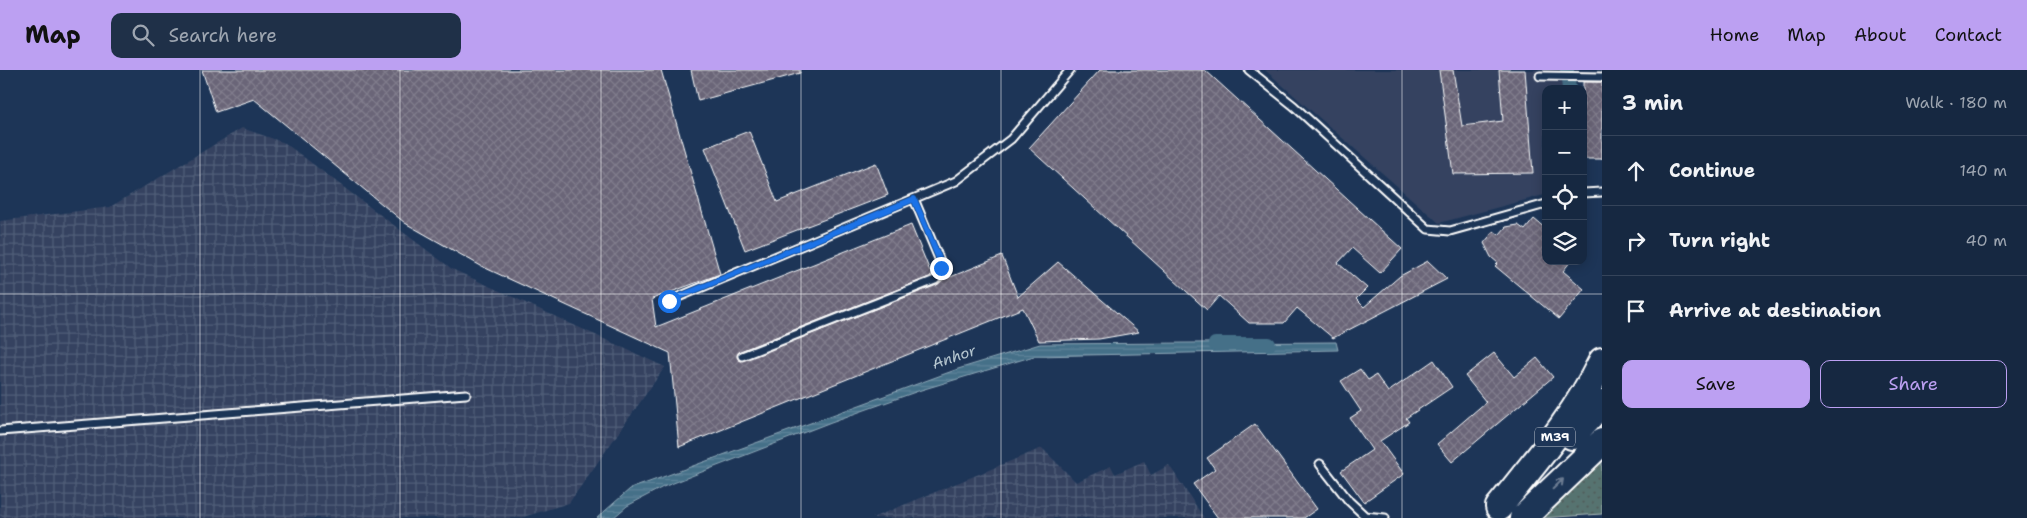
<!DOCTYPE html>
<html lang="en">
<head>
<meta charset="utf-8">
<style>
  :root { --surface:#162841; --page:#1f3048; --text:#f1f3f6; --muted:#9ea6b1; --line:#35445a; --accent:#bca0f2 }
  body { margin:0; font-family:"Shantell Sans",sans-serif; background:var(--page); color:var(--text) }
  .controls { position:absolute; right:15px; top:15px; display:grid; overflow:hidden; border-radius:10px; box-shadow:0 2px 12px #0003 }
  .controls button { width:45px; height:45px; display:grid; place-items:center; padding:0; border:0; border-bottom:1px solid var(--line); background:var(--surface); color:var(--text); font:25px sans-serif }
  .stop { position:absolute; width:15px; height:15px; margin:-11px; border:4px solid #1a73e8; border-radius:50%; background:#fff }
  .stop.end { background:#1a73e8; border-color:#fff; box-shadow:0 1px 5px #0008 }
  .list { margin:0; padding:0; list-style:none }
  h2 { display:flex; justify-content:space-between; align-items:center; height:65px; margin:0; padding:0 20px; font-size:21px }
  h2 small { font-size:16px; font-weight:400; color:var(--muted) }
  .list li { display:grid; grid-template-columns:32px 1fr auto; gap:15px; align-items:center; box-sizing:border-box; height:70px; padding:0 20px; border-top:1px solid var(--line) }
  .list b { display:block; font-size:19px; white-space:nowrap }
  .list em { font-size:16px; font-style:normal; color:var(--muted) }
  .actions { display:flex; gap:10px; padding:15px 20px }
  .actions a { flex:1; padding:11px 0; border:1px solid var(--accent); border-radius:10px; text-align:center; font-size:18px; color:var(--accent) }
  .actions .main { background:var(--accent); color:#111 }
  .icon { flex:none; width:28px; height:28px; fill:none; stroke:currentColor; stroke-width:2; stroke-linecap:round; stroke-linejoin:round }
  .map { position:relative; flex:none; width:1602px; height:448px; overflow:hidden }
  header { display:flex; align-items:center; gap:30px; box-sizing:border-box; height:70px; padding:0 25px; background:var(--accent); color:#111 }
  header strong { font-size:24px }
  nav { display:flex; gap:28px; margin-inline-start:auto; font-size:18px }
  .search { width:350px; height:45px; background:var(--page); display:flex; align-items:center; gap:12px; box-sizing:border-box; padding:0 18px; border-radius:10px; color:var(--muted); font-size:19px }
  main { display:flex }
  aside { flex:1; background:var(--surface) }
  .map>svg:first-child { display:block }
  .built { fill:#344361 }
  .industrial { fill:url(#industrial-grid) }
  .grass { fill:url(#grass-dots); stroke:#abb9b8 }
  .water { fill:url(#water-rules); stroke:#8fa9b8 }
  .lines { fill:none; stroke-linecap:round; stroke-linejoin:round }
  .canal { stroke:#446f88; stroke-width:14 }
  .building { fill:url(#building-cross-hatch); stroke:#fff }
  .lane-casing { stroke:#fff; stroke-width:11 }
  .highway-casing { stroke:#fff; stroke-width:30 }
  .lane { stroke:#1d3557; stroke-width:7 }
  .highway { stroke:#1d3557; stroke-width:26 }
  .oneway { stroke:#6c7c92 }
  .route { stroke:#1a73e8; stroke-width:6 }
  .grid { fill:none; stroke:#fff; stroke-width:1; stroke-opacity:0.55 }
  .labels { text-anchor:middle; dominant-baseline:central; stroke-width:4.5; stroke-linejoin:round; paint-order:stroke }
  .shield { fill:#1d3557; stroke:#bbc2cd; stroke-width:1 }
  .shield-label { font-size:12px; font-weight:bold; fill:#fff }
  .water-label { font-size:15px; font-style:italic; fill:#b4c5cf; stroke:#1d3557 }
</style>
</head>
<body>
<header>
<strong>Map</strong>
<div class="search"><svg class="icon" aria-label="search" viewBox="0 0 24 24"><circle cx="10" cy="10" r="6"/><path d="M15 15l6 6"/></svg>Search here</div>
<nav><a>Home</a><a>Map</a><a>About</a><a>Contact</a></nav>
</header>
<main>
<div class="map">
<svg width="1602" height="448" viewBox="0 0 1602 448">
  <defs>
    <pattern id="industrial-grid" width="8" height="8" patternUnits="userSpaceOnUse" patternTransform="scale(1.25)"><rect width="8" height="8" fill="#344361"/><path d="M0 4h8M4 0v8" fill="none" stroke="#525f79"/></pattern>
    <pattern id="grass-dots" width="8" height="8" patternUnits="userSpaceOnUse" patternTransform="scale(1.25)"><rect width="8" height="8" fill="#577370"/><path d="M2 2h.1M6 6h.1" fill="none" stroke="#505c5a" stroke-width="1.8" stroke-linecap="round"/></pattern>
    <pattern id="water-rules" width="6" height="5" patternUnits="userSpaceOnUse" patternTransform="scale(1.25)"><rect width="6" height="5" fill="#446f88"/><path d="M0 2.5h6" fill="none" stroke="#60859a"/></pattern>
    <pattern id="building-cross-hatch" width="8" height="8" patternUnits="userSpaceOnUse" patternTransform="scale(1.25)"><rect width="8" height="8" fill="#6a6578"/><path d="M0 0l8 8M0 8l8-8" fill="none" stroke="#807c8c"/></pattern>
  </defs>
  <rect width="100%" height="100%" fill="#1d3557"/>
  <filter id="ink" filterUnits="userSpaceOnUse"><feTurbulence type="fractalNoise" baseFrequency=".02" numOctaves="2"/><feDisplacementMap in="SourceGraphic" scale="10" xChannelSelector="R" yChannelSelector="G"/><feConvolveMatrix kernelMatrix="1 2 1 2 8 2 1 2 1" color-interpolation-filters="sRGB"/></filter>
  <g filter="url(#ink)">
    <path class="built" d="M1265 0H1571L1572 19H1546L1544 125 1439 153Z"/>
    <path class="industrial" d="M242 58 285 73 452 199 665 297 569 433 520 448H0V151L110 137Z
      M1042 378 1076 412 1111 396 1115 404 1144 391 1151 405 1169 395 1204 448H872Z"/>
    <path class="grass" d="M1602 390V444L1541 448Z"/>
    <path class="water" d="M1336 272 1338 280 1034 286 921 320 831 352 663 417 627 436 613 448H597L630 419 958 299 1040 274Z"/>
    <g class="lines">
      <path class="canal" d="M1567 0 1569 19
        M1215 274H1269"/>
    </g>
    <path class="building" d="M202 0H661L720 204 652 229 656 257 911 155 932 206 740 281 737 286 741 291 937 215 943 210 1002 186 1018 227 1058 192 1139 262 1099 269 1039 271 1023 238 679 377 670 283 481 196 405 153 254 29 216 42Z
      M691 0H800V3L698 31Z
      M1100 0H1205L1402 179 1380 203 1352 178 1338 193 1367 218 1356 229 1364 237 1400 206 1428 191 1447 209 1333 268 1297 238 1284 253H1249L1219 226 1207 240 1029 78Z
      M1439 0H1453L1462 56 1503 51 1499 0H1525L1533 103 1453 104Z
      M1583 12H1602V89H1583Z
      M749 61 777 132 876 93 888 125 745 180 705 78Z
      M1534 149 1546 159V191H1571L1563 201 1584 219 1559 249 1495 196 1498 193 1491 187 1484 173 1494 161 1499 165 1506 157 1518 155 1525 160Z
      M1494 283 1514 307 1537 288 1553 307 1452 392 1437 374 1486 332 1465 306Z
      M1434 290 1452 317 1406 348 1409 352 1380 371 1404 404 1364 432 1341 401 1372 380 1350 348 1361 341 1341 311 1360 299 1368 310 1376 305 1388 322Z
      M1255 354 1317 439 1304 448H1218L1193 414 1215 399 1207 388Z"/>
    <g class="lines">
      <defs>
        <path id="lane" d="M1249 0 1294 36 1428 159 1450 161 1546 134
          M1540 6 1602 7
          M1583 123 1602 122
          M669 231 956 111 1011 69 1070 0
          M742 286 935 210 940 205V191L914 129
          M0 361 466 324
          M1320 394 1349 431 1365 446 1385 448"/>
        <path id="highway" d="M1572 366 1602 333
          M1499 437C1536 391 1576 345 1602 291
          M1523 448 1602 372"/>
      </defs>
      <use href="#lane" class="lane-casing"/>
      <use href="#highway" class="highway-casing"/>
      <use href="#lane" class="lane"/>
      <use href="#highway" class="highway"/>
    </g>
    <defs><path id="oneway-shaft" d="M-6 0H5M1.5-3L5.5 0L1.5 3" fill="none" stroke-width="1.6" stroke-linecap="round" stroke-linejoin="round" transform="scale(1.25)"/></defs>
    <use class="oneway" href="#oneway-shaft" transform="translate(1558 414) rotate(-44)"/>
  </g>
  <g class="lines" filter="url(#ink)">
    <path class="route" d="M669 231 914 129 940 191 941 198"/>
  </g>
  <path class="grid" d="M200 0V448M400 0V448M601 0V448M801 0V448M1001 0V448M1202 0V448M1402 0V448M0 224H1602"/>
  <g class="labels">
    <rect class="shield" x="1535" y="357.5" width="40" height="19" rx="4"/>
    <g class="shield-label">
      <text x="1555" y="367">M39</text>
    </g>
    <g class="water-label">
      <text transform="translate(954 287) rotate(-19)">Anhor</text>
    </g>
  </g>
</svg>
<div class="controls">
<button>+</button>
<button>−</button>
<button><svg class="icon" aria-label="locate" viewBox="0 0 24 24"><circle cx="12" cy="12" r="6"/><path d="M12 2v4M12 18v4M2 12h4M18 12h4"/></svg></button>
<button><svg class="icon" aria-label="layers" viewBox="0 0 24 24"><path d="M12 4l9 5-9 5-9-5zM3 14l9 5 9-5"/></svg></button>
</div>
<div class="stop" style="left:669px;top:231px"></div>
<div class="stop end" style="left:941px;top:198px"></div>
</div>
<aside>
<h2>3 min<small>Walk · 180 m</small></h2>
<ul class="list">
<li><svg class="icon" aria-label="ahead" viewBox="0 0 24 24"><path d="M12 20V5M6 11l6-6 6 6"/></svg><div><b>Continue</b></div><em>140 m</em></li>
<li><svg class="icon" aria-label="right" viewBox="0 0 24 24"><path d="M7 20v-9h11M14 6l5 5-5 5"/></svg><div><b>Turn right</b></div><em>40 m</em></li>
<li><svg class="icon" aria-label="arrive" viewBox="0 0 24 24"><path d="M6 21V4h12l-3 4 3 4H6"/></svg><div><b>Arrive at destination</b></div></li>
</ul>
<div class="actions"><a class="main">Save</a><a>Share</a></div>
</aside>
</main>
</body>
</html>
